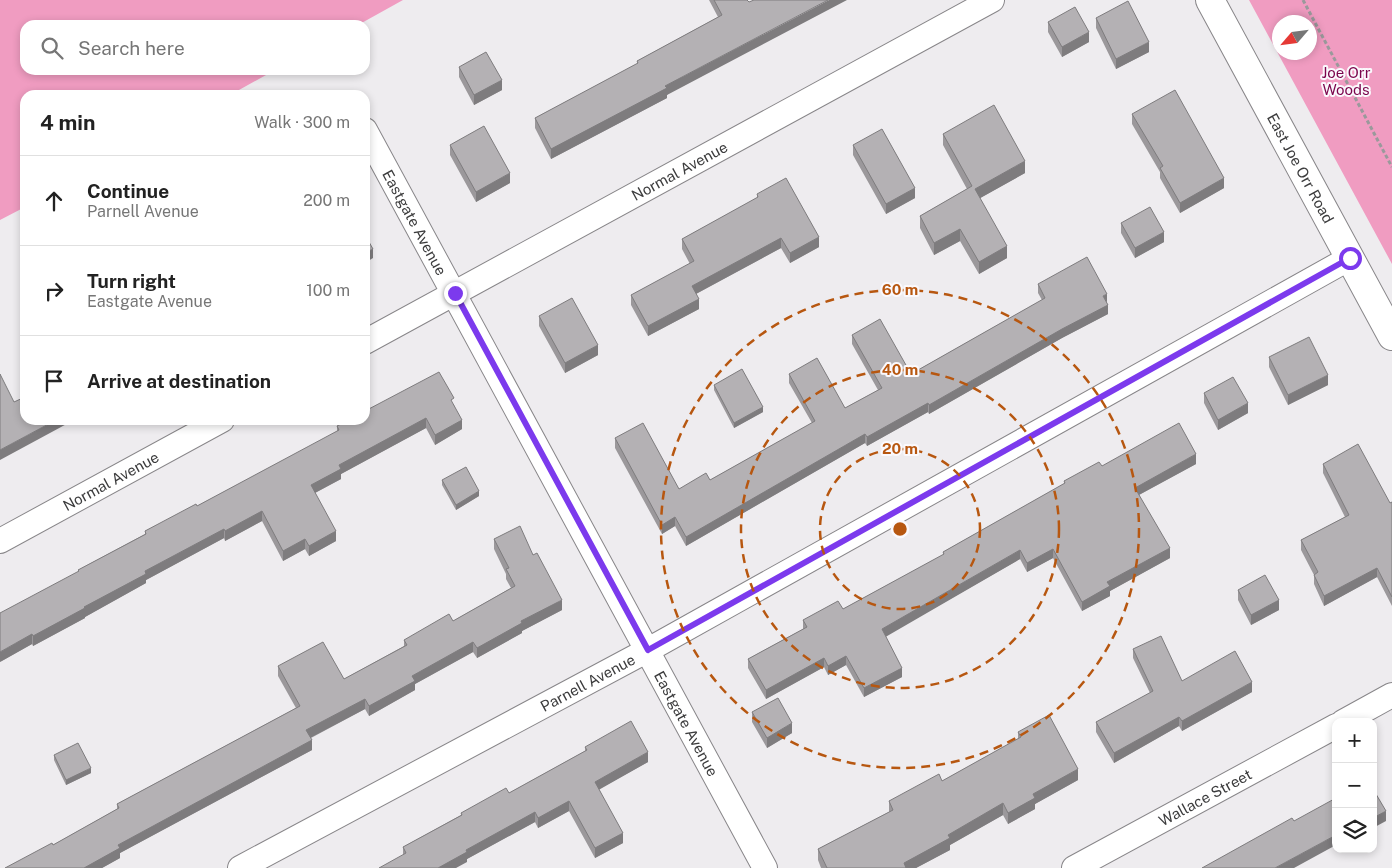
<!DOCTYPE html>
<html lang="en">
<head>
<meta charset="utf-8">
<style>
  :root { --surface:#fff; --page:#f2f2f2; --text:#222; --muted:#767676; --line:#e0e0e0 }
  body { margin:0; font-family:"Public Sans",sans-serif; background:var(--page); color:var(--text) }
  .controls { position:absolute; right:15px; bottom:15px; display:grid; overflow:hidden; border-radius:10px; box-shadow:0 2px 8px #0003 }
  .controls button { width:45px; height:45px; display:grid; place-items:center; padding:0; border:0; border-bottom:1px solid var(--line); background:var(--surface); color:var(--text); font:25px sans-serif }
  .compass { position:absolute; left:1272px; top:15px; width:45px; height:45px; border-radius:50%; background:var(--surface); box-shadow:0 2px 8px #0003; rotate:242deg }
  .stop { position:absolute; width:15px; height:15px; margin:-11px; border:4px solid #7c3aed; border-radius:50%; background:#fff }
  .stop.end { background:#7c3aed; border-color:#fff; box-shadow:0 1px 5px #0008 }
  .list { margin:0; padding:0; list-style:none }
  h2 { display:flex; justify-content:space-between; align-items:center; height:65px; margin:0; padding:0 20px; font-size:21px }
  h2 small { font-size:16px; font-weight:400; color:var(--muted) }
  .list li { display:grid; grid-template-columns:32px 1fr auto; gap:15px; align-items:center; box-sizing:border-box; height:90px; padding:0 20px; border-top:1px solid var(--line) }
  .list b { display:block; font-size:19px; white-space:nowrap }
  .list p { margin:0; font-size:16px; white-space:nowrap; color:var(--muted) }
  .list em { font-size:16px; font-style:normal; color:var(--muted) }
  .icon { flex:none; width:28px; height:28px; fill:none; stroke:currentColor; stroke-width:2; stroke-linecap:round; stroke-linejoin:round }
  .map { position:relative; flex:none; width:1392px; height:868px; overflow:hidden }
  .search { position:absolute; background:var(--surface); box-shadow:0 2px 8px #0003; left:20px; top:20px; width:350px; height:55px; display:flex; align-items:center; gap:12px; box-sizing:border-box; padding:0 18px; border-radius:15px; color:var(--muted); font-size:19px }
  .panel { position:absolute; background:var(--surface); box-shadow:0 2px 8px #0003; left:20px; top:90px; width:350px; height:335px; border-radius:15px }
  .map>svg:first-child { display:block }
  .green { fill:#f09cc1; fill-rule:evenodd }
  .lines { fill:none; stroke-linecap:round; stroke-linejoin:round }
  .minor-casing { stroke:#888689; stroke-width:26 }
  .tertiary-casing { stroke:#888689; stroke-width:30 }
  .path { stroke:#9a999b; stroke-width:3; stroke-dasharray:4 2.5; stroke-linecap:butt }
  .minor { stroke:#fff; stroke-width:24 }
  .tertiary { stroke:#fff; stroke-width:28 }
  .wall { fill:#9b989b }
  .shaded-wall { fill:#7e7c7e }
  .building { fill:#b4b1b4; stroke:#7e7c7e }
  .route { stroke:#7c3aed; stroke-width:6 }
  .ring { fill:none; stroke:#b75710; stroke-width:2.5; stroke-dasharray:9 6 }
  .labels { text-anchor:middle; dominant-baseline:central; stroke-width:4; stroke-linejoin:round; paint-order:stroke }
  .park-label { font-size:15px; fill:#7b054c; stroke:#fbf9fd }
  .street-label { font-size:15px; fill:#3c3c3d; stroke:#fbf9fd }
  .centre { fill:#b75710; stroke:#fbf9fd; stroke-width:2.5 }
  .ring-label { font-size:15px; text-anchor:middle; font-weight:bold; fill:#b75710; stroke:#fbf9fd; stroke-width:4; stroke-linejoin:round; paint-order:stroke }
</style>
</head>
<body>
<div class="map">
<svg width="1392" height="868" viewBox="0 0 1392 868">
  <rect width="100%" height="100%" fill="#eeecef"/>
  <path class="green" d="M0 0H403L358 25H25V70H275L230 95H25V207L0 220Z
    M1249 0H1392V264ZM1310 22V52H1280V22Z"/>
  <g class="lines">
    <defs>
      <g id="minor">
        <path id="s1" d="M365 130 765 868"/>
        <path id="s2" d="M365 342 992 0"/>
        <path id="s3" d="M0 541 222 420"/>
        <path d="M1343 722 1392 695"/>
        <path id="s4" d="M240 868 648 650 1350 258"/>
        <path id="s5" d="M1074 868 1336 726"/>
      </g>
      <g id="tertiary">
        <path id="s6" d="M1210 0 1392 336"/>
      </g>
    </defs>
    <use href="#minor" class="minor-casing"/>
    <use href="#tertiary" class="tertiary-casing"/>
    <path class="path" d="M1303 0 1392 167"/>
    <use href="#minor" class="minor"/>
    <use href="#tertiary" class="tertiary"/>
  </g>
  <path class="wall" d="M709 0H747L667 95V98L551 159 535 128V118L637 64V61L718 17Z
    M1096 18 1149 52 1116 69 1096 28Z
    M1048 22 1089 42 1062 57 1048 32Z
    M459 67 502 90 474 105 459 77Z
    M1132 114 1224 188 1180 213 1160 178V172L1132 124Z
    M943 134 1025 173 980 198 1007 258 979 274 960 241 934 255 920 228V216L967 189 943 145Z
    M450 145 510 183 476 202 450 155Z
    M853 145 915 198 886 214 853 155Z
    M757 194 819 247 790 263 781 248 696 294 699 309 648 336 631 305V295L690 264 682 249V239L757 198Z
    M1121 223 1164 242 1135 258 1121 233Z
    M1038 284 1107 303 1108 314 1062 338 929 414 928 412 867 446 865 443 686 546 675 526 662 534 615 448V438L679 489 710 480 812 423 789 383V374L845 408 878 390 852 344V335L911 374 1042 300 1038 293Z
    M539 316 598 355 565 373 539 326Z
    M1269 357 1328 385 1288 405 1269 367Z
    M714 385 763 412 734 428 714 390Z
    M1204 393 1248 413 1218 430 1204 403Z
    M454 405 462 429 435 445 426 428 341 474V479L315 493 336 541 309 556 305 549 283 561 262 521 225 541 224 538 146 580V583L85 617V618L33 646 32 644 0 662 78 572V570L145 534V531L197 506 337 432V426Z
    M1196 464 1139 495 1170 558 1110 591V596L1082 611 1053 558 1027 572 1020 559 885 636 902 677 864 697 846 665 828 675 824 667 766 699 748 668V659L803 629V620L843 609 943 555V552L1064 484V481L1102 466Z
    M1323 464 1390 503 1392 502V606L1377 577 1324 606 1314 584V575L1301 550V540L1345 517 1323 473Z
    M442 480 479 496 456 510 442 485Z
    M494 539 533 555 562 610 522 631V633L477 658 473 652 415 684V690L369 716 365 709 311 738 312 750 120 853V858L102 868H5L53 845 117 809V804L296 708 278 676V666L344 679 404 646V640L453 621 511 588 506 579V574L494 549Z
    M1238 590 1279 610 1251 625 1238 600Z
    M1133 649 1182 681 1252 692 1182 731 1179 726 1114 763 1096 732V722L1150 693 1133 658Z
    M752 712 792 733 767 748 752 722Z
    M1018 732 1078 780 1035 804V809L1008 824 1003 815 950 845V850L916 868H821L818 860V849L889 812V801L942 781 1018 739Z
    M585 747 648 762 599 789 623 843 595 858 569 811 538 828 535 822 467 859V862L403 855V847L461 815V813L509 793 585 751Z
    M54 755 91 773 66 785 54 760Z"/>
  <path class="shaded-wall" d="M829 0H847L667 95V98L551 159V149L665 86Z
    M1089 32V42L1062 57V47Z
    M1149 42V52L1116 69V59Z
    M502 80V90L474 105V95Z
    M1025 161V173L975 201V189Z
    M510 173V183L476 202V192Z
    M1224 178V188L1180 213V203Z
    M915 188V198L886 214V204Z
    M960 229V241L934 255V243Z
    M1164 232V242L1135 258V248Z
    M819 237V247L790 263V253Z
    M781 238V248L692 296V286Z
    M1007 246V258L979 274V262Z
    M373 249V258L365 263V253Z
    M1107 294V303L1103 296Z
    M699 299V309L648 336V326Z
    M1108 305V314L1062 338 929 414V405L1062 329Z
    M598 345V355L565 373V363Z
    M1328 375V385L1288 405V395Z
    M928 403V412L867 446V437Z
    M1248 403V413L1218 430V420Z
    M763 407V412L734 428V423Z
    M426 418V428L341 474V479L311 495V485L339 465Z
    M56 420H74L0 460V450Z
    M462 420V429L435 445V435Z
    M865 434V443L686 546V537Z
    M1196 454V464L1135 497V488Z
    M479 491V496L456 510V505Z
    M262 511V521L225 541V531Z
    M675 517V526L662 534V525Z
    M224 529V538L146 580V583L85 617V618L33 646V636L145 571Z
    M336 531V541L309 556V546Z
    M305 539V549L283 561V551Z
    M1170 548V558L1110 591V596L1082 611V602L1107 582Z
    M1053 549V558L1027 572V563Z
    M1020 550V559L882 639V629Z
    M1377 568V577L1324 606V596Z
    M562 600V610L522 631V633L477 658V648L521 621Z
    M1279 600V610L1251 625V615Z
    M32 634V644L0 662V652Z
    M473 642V652L415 684V690L369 716V706L412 676Z
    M846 656V665L828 675V666Z
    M824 658V667L766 699V690Z
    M902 668V677L864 697V688Z
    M1252 682V692L1182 731V721Z
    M365 699V709L306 740V730Z
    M1179 717V726L1114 763V753Z
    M792 723V733L767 748V738Z
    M312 740V750L120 853V858L102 868H84L118 845Z
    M648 752V762L595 792V782Z
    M91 768V773L66 785V780Z
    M1078 769V780L1035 804V809L1008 824V813L1033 794Z
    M569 801V811L538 828V818Z
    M1003 803V815L950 845V850L916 868H904V863L948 835Z
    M1386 811V821L1373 828V818Z
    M535 812V822L467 859V862L456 868H438L466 850Z
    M623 833V843L595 858V848Z
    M1336 835V845L1294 868H1275Z"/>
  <path class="building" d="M714 0H747L749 2 754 0H828L665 86 667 88 551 149 535 118 638 63 637 61 722 15Z
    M1128 1 1149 42 1116 59 1096 18Z
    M1075 7 1089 32 1062 47 1048 22Z
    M486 52 502 80 474 95 459 67Z
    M1175 90 1224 178 1180 203 1160 168 1163 166 1132 114Z
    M994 105 1025 161 975 189 1007 246 979 262 960 229 934 243 920 216 972 186 943 134Z
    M484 126 510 173 476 192 450 145Z
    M882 129 915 188 886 204 853 145Z
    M786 178 819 237 790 253 781 238 692 286 699 299 648 326 631 295 694 261 682 239 758 197 757 194Z
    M1150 207 1164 232 1135 248 1121 223Z
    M365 235 373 249 365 253Z
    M1087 257 1107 294 1103 296 1108 305 1062 329 929 405 928 403 867 437 865 434 686 537 675 517 662 525 615 438 643 423 679 489 706 473 710 480 815 421 789 374 817 358 845 408 882 388 852 335 880 319 911 374 1045 298 1038 284Z
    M572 298 598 345 565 363 539 316Z
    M1309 337 1328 375 1288 395 1269 357Z
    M742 369 763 407 734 423 714 385Z
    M439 372 454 398 451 400 462 420 435 435 426 418 339 465 341 469 311 485 336 531 309 546 305 539 283 551 262 511 225 531 224 529 145 571 146 574 84 607 85 608 33 636 32 634 0 652V613L79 571 78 570 146 534 145 531 196 504 197 506 339 430 337 426 349 420H365V411Z
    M0 374 14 402 25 397V420H56L0 450Z
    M1233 377 1248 403 1218 420 1204 393Z
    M1179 423 1196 454 1135 488 1170 548 1107 582 1110 586 1082 602 1053 549 1027 563 1020 550 882 629 902 668 864 688 846 656 828 666 824 658 766 690 748 659 807 627 803 620 838 601 843 609 944 554 943 552 1065 483 1064 481 1099 462 1102 466Z
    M1358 444 1390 503 1392 502V597L1377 568 1324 596 1314 575 1318 572 1301 540 1349 515 1323 464Z
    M466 467 479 491 456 505 442 480Z
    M520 526 533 555 537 553 562 600 521 621 522 623 477 648 473 642 412 676 415 681 369 706 365 699 306 730 312 740 118 845 120 848 84 868H5L52 843 53 845 119 808 117 804 300 706 278 666 323 642 344 679 407 645 404 640 449 614 453 621 515 586 506 569 509 568 494 539Z
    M1265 575 1279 600 1251 615 1238 590Z
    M1161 636 1182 681 1235 651 1252 682 1182 721 1179 717 1114 753 1096 722 1153 691 1133 649Z
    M778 698 792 723 767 738 752 712Z
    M1049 715 1078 769 1033 794 1035 798 1008 813 1003 803 948 835 950 838 904 863 906 868H827L818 849 893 810 889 801 939 774 942 781 1021 737 1018 732Z
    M631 721 648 752 595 782 623 833 595 848 569 801 538 818 535 812 466 850 467 852 438 868H379L406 853 403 847 462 815 461 813 506 788 509 793 587 750 585 747Z
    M78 743 91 768 66 780 54 755Z
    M1373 789 1386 811 1373 818Z
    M1336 798V835L1275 868H1202L1292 818 1294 821Z"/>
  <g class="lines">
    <path class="route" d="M455 293 648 650 1350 258"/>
  </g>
  <g class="ring">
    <circle cx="900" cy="529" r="80"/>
    <circle cx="900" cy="529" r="159"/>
    <circle cx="900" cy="529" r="239"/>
  </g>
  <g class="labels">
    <g class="park-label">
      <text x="1346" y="72">Joe Orr<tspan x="1346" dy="17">Woods</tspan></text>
    </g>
    <g class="street-label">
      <text stroke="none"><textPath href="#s6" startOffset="191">East Joe Orr Road</textPath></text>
      <text stroke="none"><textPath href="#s2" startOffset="358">Normal Avenue</textPath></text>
      <text stroke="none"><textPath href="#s1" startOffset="105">Eastgate Avenue</textPath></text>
      <text stroke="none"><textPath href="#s3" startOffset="126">Normal Avenue</textPath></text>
      <text stroke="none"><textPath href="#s4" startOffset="394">Parnell Avenue</textPath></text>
      <text stroke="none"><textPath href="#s1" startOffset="675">Eastgate Avenue</textPath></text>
      <text stroke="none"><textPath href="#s5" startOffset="149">Wallace Street</textPath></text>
    </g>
  </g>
  <circle cx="900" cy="529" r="8" class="centre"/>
  <g class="ring-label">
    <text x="900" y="295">60 m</text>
    <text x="900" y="375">40 m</text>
    <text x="900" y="454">20 m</text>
  </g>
</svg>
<div class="controls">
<button>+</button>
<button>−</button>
<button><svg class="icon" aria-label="layers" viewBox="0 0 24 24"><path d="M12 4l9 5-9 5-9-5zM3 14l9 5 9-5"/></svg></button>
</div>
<svg class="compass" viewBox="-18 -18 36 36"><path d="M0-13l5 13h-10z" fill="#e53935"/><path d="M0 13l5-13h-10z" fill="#767676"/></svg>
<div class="stop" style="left:1350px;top:258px"></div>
<div class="stop end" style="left:455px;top:293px"></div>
<div class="search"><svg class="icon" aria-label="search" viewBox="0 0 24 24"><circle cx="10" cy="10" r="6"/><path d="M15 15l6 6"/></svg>Search here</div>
<section class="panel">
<h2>4 min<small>Walk · 300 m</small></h2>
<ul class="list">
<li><svg class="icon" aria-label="ahead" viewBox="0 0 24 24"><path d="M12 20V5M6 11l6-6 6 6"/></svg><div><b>Continue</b><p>Parnell Avenue</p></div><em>200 m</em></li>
<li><svg class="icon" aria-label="right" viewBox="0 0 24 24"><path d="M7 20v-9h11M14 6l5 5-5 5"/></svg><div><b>Turn right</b><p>Eastgate Avenue</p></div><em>100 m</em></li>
<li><svg class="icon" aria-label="arrive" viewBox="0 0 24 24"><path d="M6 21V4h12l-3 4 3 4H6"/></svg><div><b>Arrive at destination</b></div></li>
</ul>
</section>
</div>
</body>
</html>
